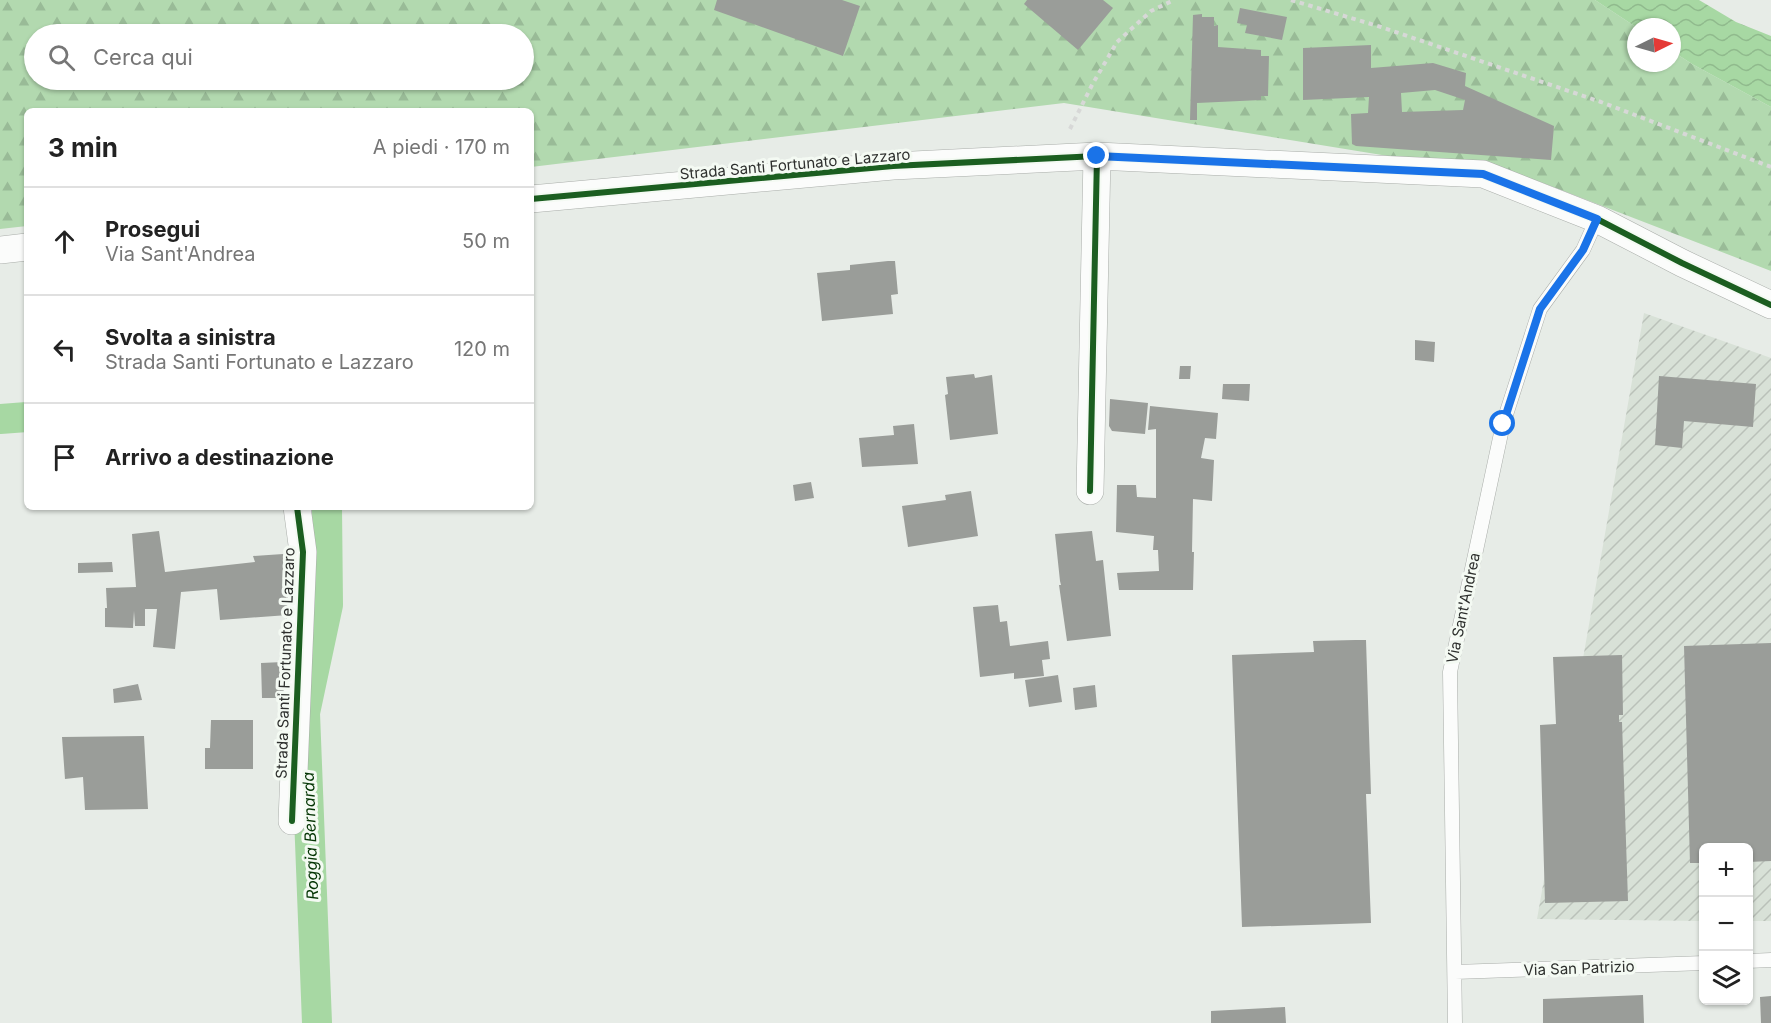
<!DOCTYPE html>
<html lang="it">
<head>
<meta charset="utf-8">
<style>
  :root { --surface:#fff; --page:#f6f6f6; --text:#222; --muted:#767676; --line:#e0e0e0 }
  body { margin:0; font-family:Inter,sans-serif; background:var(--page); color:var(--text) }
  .controls { position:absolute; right:18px; bottom:18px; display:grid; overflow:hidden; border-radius:9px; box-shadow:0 2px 4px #0004 }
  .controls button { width:54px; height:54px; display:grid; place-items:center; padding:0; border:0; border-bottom:2px solid var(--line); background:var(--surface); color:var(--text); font:30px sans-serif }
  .compass { position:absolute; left:1627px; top:18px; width:54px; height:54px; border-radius:50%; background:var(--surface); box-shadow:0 2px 4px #0004; rotate:85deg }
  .stop { position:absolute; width:18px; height:18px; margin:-14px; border:4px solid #1a73e8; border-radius:50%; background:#fff }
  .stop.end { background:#1a73e8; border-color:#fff; box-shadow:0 2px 6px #0008 }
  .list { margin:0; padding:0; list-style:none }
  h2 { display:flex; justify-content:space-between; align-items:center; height:78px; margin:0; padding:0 24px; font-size:26px }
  h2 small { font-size:20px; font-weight:400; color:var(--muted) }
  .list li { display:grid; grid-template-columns:39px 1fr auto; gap:18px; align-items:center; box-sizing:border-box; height:108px; padding:0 24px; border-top:2px solid var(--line) }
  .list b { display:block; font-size:22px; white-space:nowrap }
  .list p { margin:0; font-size:20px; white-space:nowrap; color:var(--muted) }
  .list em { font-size:20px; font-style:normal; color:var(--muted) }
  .icon { flex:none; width:33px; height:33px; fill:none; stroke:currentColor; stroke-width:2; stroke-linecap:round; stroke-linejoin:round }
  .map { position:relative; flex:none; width:1771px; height:1023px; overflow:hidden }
  .search { position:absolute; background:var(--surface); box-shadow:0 2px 4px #0004; left:24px; top:24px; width:510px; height:66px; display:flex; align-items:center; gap:15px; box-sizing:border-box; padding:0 21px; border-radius:33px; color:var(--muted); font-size:22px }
  .panel { position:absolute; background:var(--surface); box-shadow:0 2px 4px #0004; left:24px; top:108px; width:510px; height:402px; border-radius:9px }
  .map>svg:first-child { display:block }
  .industrial { fill:url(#industrial-furrows) }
  .forest { fill:url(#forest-firs); fill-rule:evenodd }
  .water { fill:url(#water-waves) }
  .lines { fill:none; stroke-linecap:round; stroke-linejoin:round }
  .canal { stroke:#a7d8a3; stroke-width:30 }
  .building { fill:#9a9d99; fill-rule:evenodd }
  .service-casing { stroke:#a9ada9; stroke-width:15 }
  .minor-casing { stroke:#a9ada9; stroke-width:28 }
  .path { stroke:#d7d8d7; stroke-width:4; stroke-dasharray:4.5 4.5; stroke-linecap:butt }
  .service { stroke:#fbfcfb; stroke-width:14 }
  .minor { stroke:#fbfcfb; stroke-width:27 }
  .cycleway-casing { stroke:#f4faf3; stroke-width:10 }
  .cycleway { stroke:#1b5e20; stroke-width:6 }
  .route { stroke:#1a73e8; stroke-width:8 }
  .labels { text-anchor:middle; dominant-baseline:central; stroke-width:6; stroke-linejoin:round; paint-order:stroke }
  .street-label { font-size:15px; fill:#2d2f2d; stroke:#f4faf3 }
  .water-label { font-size:16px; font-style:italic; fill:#043504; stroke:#f4faf3 }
</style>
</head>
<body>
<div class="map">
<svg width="1771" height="1023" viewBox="0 0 1771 1023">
  <defs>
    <pattern id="industrial-furrows" width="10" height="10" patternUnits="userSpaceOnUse" patternTransform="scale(1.5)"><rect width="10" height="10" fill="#d8e1d7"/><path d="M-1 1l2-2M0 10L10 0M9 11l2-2" fill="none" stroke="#bac1b9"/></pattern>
    <pattern id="forest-firs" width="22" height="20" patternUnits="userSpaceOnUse" patternTransform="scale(1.5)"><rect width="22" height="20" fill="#b2d9af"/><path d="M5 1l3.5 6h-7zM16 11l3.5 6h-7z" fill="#99bb97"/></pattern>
    <pattern id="water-waves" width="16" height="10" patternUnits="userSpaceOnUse" patternTransform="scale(1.5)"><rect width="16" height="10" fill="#a7d8a3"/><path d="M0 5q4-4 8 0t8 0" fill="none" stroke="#90ba8d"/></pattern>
  </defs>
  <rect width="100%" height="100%" fill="#e7ece7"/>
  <path class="industrial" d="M1644 313 1771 358V921H1749L1748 848H1704L1703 921 1537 919Z"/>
  <path class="forest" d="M0 0H1595L1636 27V63H1672V51L1692 64 1771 107V271L1535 180 1064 103 531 167V111H27V226L0 229ZM34 34H524V80H34Z"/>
  <path class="water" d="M1595 0H1699L1736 22 1771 36V107L1692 64 1672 51V27H1636Z"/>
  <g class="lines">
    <path class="canal" d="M0 419 27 417
      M317 1023 305 713 328 605 327 507"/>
  </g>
  <path class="building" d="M717 0H842L860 6 843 56 714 10Z
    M1027 0H1103L1113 8 1078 50 1024 4Z
    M1240 8 1287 17 1282 40 1245 33 1247 25 1237 23Z
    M1202 14V17H1214V26L1218 25V47L1261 50V56H1269L1268 96H1261V100L1197 103V120H1190L1193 15Z
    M1371 45V68L1433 63 1466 73 1465 86 1554 126 1551 160 1356 146 1352 144 1351 114 1368 113 1369 97 1303 100V48ZM1435 90 1465 100 1463 110 1402 112 1401 93Z
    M888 261H895L898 294 891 295 893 314 822 321 817 273 850 270V265Z
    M1415 340 1435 342 1434 362 1415 360Z
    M1180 366H1191L1190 379H1179Z
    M974 374 975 378 992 375 998 434 950 440 945 395 948 394 946 377Z
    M1659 376 1756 384 1753 427 1684 421 1682 448 1655 445Z
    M1223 384H1250L1249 401 1222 399Z
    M1110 399 1148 403 1145 434 1112 431 1109 426Z
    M1150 406 1218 413 1216 439 1205 438 1201 458 1214 460 1212 501 1193 499 1192 552H1194L1193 590H1119L1117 573 1159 571 1158 550H1153L1154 536 1116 532 1117 485H1136L1137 497 1156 498V429L1148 430Z
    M914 424 918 464 862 467 859 438 894 435 893 426Z
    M811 482 814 498 795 501 793 485Z
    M971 491 978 536 908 547 902 506 946 500 945 495Z
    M159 531 165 572 255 562 253 556 283 554 288 615 220 620 217 589 181 592 175 649 153 647 157 609H145V626H135L134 611 133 628 105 627V608H107L106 588 136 587 132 534Z
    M1092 531 1096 561 1103 560 1111 636 1067 641 1059 585H1061L1060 581 1055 534Z
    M112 562 113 572 78 573V563Z
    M998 605 1000 622 1007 621 1010 646 1048 641 1050 659 1042 660 1044 676 1014 679V673L980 677 973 607Z
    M1355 640H1366L1371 794H1366L1371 923 1242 927 1232 655 1314 652 1313 641Z
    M1771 643V861L1748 862V848H1704V863H1690L1684 646Z
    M1622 655 1623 715H1619V722H1622L1628 901 1545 903 1540 725 1556 724 1553 657Z
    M283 662 284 698H262L261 663Z
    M1058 675 1062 702 1029 707 1025 680Z
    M138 684 142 700 114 703 113 689Z
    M1095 685 1097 707 1075 710 1073 688Z
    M211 720H253V769H205V748H210Z
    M144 736 148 809 85 810 83 777 65 779 62 737Z
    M1643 995 1644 1023H1543V999Z
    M1771 996V1023H1761L1760 997Z
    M1285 1007 1286 1023H1211V1011Z"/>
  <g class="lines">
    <defs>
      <path id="service" d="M1748 961 1771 960
        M1455 972 1704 963
        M1455 1023 1450 672 1503 424 1540 309 1583 250 1597 219"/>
      <path id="minor" d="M531 199 893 166 1097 156 1483 174 1597 219 1682 263 1771 305
        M0 250 27 247
        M1090 491 1097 156
        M292 821 303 552 297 507"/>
    </defs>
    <use href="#service" class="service-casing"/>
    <use href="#minor" class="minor-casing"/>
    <path class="path" d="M1291 0 1381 27 1601 102 1771 167
      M1070 129 1092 85 1117 42 1151 11 1174 0"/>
    <use href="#service" class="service"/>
    <use href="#minor" class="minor"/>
    <defs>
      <path id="cycleway" d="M531 199 893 166 1097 156 1483 174 1597 219 1682 263 1771 305
        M1090 491 1097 156
        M292 821 303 552 297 507"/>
    </defs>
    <use href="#cycleway" class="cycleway-casing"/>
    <use href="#cycleway" class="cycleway"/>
  </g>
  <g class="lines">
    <path class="route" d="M1097 156 1483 174 1597 219 1583 250 1540 309 1503 424"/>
  </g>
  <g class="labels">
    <g class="street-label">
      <text transform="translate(795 164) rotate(-5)">Strada Santi Fortunato e Lazzaro</text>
      <text transform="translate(1463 608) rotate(-78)">Via Sant'Andrea</text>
      <text transform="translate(285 663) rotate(-88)">Strada Santi Fortunato e Lazzaro</text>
      <text transform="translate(1579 968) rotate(-2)">Via San Patrizio</text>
    </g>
    <g class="water-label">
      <text transform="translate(310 836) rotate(-92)">Roggia Bernarda</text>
    </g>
  </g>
</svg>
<div class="controls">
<button>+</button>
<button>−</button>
<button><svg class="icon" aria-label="layers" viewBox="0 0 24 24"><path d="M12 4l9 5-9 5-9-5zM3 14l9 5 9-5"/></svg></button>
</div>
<svg class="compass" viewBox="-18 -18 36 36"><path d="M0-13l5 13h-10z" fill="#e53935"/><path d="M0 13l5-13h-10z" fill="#767676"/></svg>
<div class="stop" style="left:1503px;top:424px"></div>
<div class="stop end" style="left:1097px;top:156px"></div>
<div class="search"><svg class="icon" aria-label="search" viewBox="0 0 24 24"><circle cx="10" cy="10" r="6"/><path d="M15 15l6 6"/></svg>Cerca qui</div>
<section class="panel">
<h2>3 min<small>A piedi · 170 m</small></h2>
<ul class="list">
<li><svg class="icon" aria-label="ahead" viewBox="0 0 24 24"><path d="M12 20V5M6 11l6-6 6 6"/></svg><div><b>Prosegui</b><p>Via Sant'Andrea</p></div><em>50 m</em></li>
<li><svg class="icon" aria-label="left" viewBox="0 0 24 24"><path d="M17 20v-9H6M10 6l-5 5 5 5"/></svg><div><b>Svolta a sinistra</b><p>Strada Santi Fortunato e Lazzaro</p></div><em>120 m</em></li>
<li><svg class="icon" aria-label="arrive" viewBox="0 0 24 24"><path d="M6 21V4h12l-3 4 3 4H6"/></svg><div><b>Arrivo a destinazione</b></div></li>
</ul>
</section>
</div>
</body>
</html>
